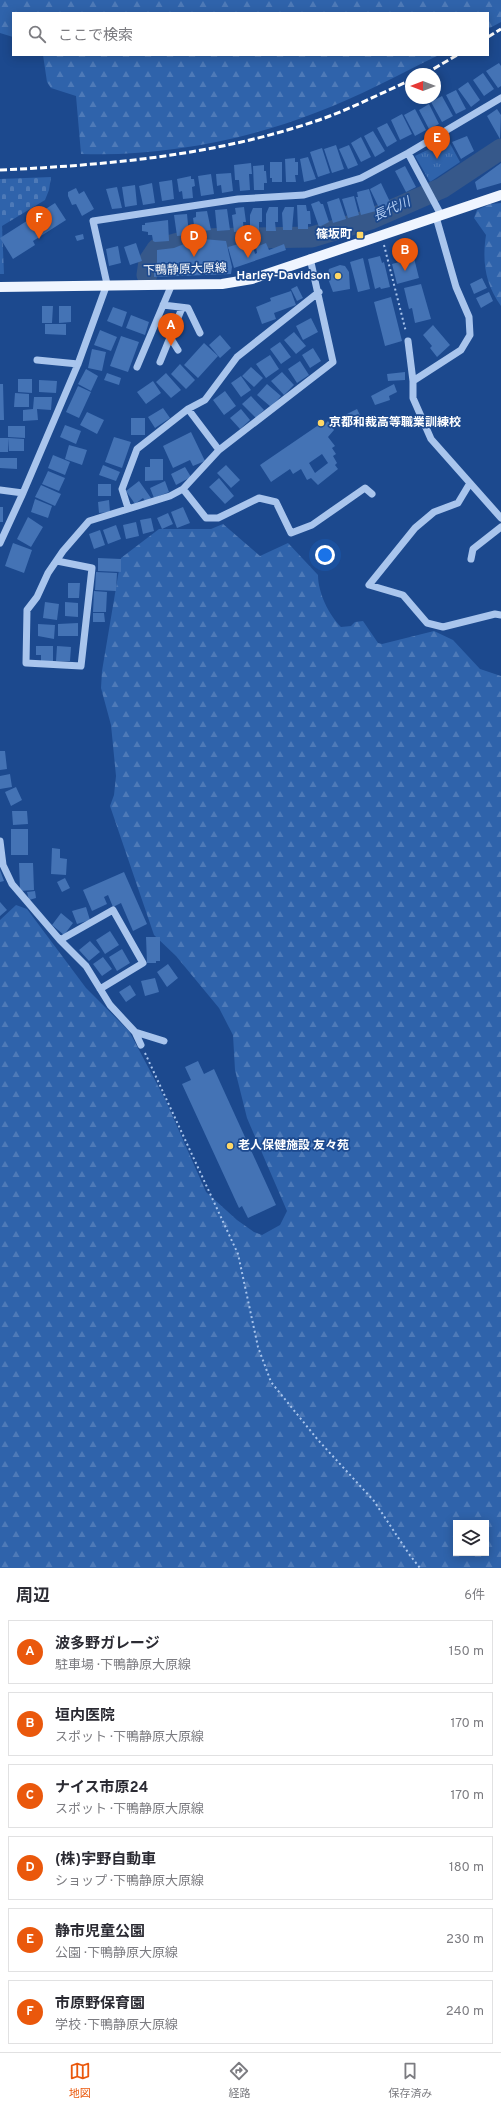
<!DOCTYPE html>
<html lang="ja">
<head>
<meta charset="utf-8">
<style>
  :root { --surface:#fff; --page:#f2f2f3; --text:#2b2b33; --muted:#7c7c81; --line:#e1e1e2; --accent:#ea580c }
  body { margin:0; font-family:Overpass,"Noto Sans JP",sans-serif; background:var(--page); color:var(--text) }
  .controls { position:absolute; right:12px; bottom:12px; display:grid; overflow:hidden; border-radius:0px; box-shadow:0 2px 10px #0003 }
  .controls button { width:36px; height:36px; display:grid; place-items:center; padding:0; border:0; border-bottom:1px solid var(--line); background:var(--surface); color:var(--text); font:20px sans-serif }
  .compass { position:absolute; left:405px; top:68px; width:36px; height:36px; border-radius:50%; background:var(--surface); box-shadow:0 2px 10px #0003; rotate:270deg }
  .you { position:absolute; left:325px; top:555px; width:14px; height:14px; margin:-10px; border:3px solid #fff; border-radius:50%; background:#1a73e8; box-shadow:0 0 0 6px #1a73e833 }
  .badge { display:grid; place-items:center; width:26px; height:26px; border-radius:50%; background:var(--accent); color:#fff; font-size:13px; font-weight:700 }
  .pin { position:absolute; translate:-50% -33px; filter:drop-shadow(0 1px 2px #0008) }
  .pin::after { content:''; position:absolute; top:21px; width:14px; height:12px; background:inherit; clip-path:polygon(0 0,100% 0,50% 100%) }
  .list { margin:0; padding:0; list-style:none }
  h2 { display:flex; justify-content:space-between; align-items:center; height:52px; margin:0; padding:0 16px; font-size:17px }
  h2 small { font-size:13px; font-weight:400; color:var(--muted) }
  .list li { display:grid; grid-template-columns:26px 1fr auto; gap:12px; align-items:center; box-sizing:border-box; height:64px; margin:0 8px 8px; padding:0 8px; border:1px solid var(--line); border-radius:0px }
  .list b { display:block; font-size:15px; white-space:nowrap }
  .list p { margin:0; font-size:13px; white-space:nowrap; color:var(--muted) }
  .list em { font-size:13px; font-style:normal; color:var(--muted) }
  .icon { flex:none; width:22px; height:22px; fill:none; stroke:currentColor; stroke-width:2; stroke-linecap:round; stroke-linejoin:round }
  .map { position:relative; flex:none; width:501px; height:1568px; overflow:hidden }
  .search { position:absolute; background:var(--surface); box-shadow:0 2px 10px #0003; left:12px; right:12px; top:12px; height:44px; display:flex; align-items:center; gap:10px; box-sizing:border-box; padding:0 14px; border-radius:0px; color:var(--muted); font-size:15px }
  .sheet { height:484px; background:var(--surface) }
  nav { display:flex; justify-content:space-around; align-items:center; box-sizing:border-box; height:56px; border-top:1px solid var(--line); background:var(--surface); font-size:11px; color:var(--muted) }
  nav a { display:grid; justify-items:center; gap:2px }
  nav .on { color:var(--accent) }
  .map>svg:first-child { display:block }
  .forest { fill:url(#forest-firs); fill-rule:evenodd }
  .cemetery { fill:url(#cemetery-stones) }
  .park { fill:url(#park-tufts) }
  .lines { fill:none; stroke-linecap:round; stroke-linejoin:round }
  .river { stroke:#36588a; stroke-width:21 }
  .building { fill:#4473b5; fill-rule:evenodd }
  .path { stroke:#a9c5ed; stroke-width:2; stroke-dasharray:2 3; stroke-linecap:butt }
  .minor { stroke:#a9c5ed; stroke-width:7 }
  .major { stroke:#eff5ff; stroke-width:10 }
  .rail { stroke:#fff; stroke-width:3; stroke-dasharray:7 3; stroke-linecap:butt }
  .poi-dot { fill:#fed766; stroke:#1c498e; stroke-width:1.5 }
  .labels { text-anchor:middle; dominant-baseline:central; stroke-width:3.5; stroke-linejoin:round; paint-order:stroke }
  .poi-label { font-size:12px; font-weight:bold; fill:#fff; stroke:#1c498e; text-anchor:end }
  .street-label { font-size:12px; fill:#fff; stroke:#1c498e }
  .water-label { font-size:13px; font-style:italic; fill:#b5d0f5; stroke:#1c498e }
</style>
</head>
<body>
<div class="map">
<svg width="501" height="1568" viewBox="0 0 501 1568">
  <defs>
    <pattern id="forest-firs" width="22" height="20" patternUnits="userSpaceOnUse"><rect width="22" height="20" fill="#2f63ab"/><path d="M5 1l3.5 6h-7zM16 11l3.5 6h-7z" fill="#4e7ab8"/></pattern>
    <pattern id="cemetery-stones" width="16" height="16" patternUnits="userSpaceOnUse"><rect width="16" height="16" fill="#2f63ab"/><path d="M2 7V4a2 2 0 0 1 4 0v3zM10 15v-3a2 2 0 0 1 4 0v3z" fill="#4e7ab8"/></pattern>
    <pattern id="park-tufts" width="24" height="20" patternUnits="userSpaceOnUse"><rect width="24" height="20" fill="#2f63ab"/><path d="M3 7l-1-3M5 7V3M7 7l1-3M15 17l-1-3M17 17v-4M19 17l1-3" fill="none" stroke="#4e7ab8"/></pattern>
  </defs>
  <rect width="100%" height="100%" fill="#1c498e"/>
  <path class="forest" d="M0 0H501V22L488 29V13H13V37L0 33Z
    M43 55H439C398 75 358 97 315 113 244 141 158 157 81 154L76 96 51 88 47 82Z
    M501 203V306C485 284 482 261 486 235L474 218 477 210 490 204Z
    M223 524 260 556 288 543 318 575C318 593 329 615 341 627L351 626 355 622 363 621 378 643 382 644 434 631 453 640 480 669 501 676V1568H0V920L16 905 27 909 86 988 129 1031 165 1099 206 1192 237 1220 254 1232 262 1235 280 1225 287 1211 247 1118 235 1070 233 1035 219 1008 176 956 154 935 110 806 114 795 116 776 111 725 101 688 102 671 121 558 159 529H211ZM456 1523H486V1553H456Z"/>
  <path class="cemetery" d="M51 177 49 190 45 200 2 226 4 274H0V179Z"/>
  <path class="park" d="M448 140 460 162 430 182 415 156Z"/>
  <g class="lines">
    <path class="river" d="M147 275 149 261 157 249 192 239 312 237 371 219 442 188 501 149"/>
  </g>
  <path class="building" d="M499 63 501 66V86L498 88 486 71Z
    M483 73 494 89 484 96 473 80Z
    M468 82 480 100 471 107 458 89Z
    M456 90 466 109 456 114 446 95Z
    M442 96 453 116 442 122 431 102Z
    M429 104 439 124 429 129 419 110Z
    M415 109 426 130 415 136 404 115Z
    M497 109 501 115 500 139 487 116Z
    M402 114 412 134 400 140 391 120Z
    M387 123 397 141 387 147 377 128Z
    M373 131 385 151 375 157 364 136Z
    M467 136 474 151 461 159 452 142Z
    M361 137 371 157 361 162 351 143Z
    M336 145 344 169 332 173 324 149Z
    M349 145 358 165 348 169 339 149Z
    M322 148 330 173 318 177 310 152Z
    M308 157 316 179 304 182 300 159Z
    M295 158V162H298V175H295L296 182H286L285 159Z
    M270 162H282V182H272V178H270Z
    M251 163 252 174H249L250 190 240 191 239 180H235L234 165Z
    M501 163V183L477 190 475 182Z
    M264 165V171H266L267 183H264V190H254L253 166Z
    M405 166 416 187 406 192 395 171Z
    M231 173 233 191 222 193 221 185 217 186 216 174Z
    M211 174 214 194 201 196 198 176Z
    M191 176V179H194L195 186 192 187 193 198 183 199 182 191 179 192 177 179Z
    M172 180 174 199 162 201 159 182Z
    M152 183 155 203 143 205 139 186Z
    M381 183 391 204 380 210 370 189Z
    M135 185 137 205 125 207 122 187Z
    M117 187 122 208 112 209 106 189Z
    M76 188 79 194 84 191 94 209 82 216 76 204 72 205 68 196V192Z
    M369 189 376 211 361 215 356 197H358L357 192Z
    M354 196 359 215 348 218 342 199Z
    M339 198 346 219 333 223 327 202Z
    M319 201 321 204H323L329 222 319 227 311 204Z
    M55 203 66 220 33 241 35 245 13 259 0 238Z
    M297 205H306L307 211H310L311 224H308V229H298Z
    M244 207 246 222H243L244 231 234 232 232 215 236 214 235 208Z
    M269 207H278V222H275L276 231H266V214Z
    M285 207H294L292 230H283L282 213Z
    M253 208H262V222H259V231L250 232V215Z
    M227 209 230 230 217 231 215 210Z
    M207 211 211 230 195 232 193 218 196 217V212Z
    M187 214 189 235 177 236 174 215Z
    M168 220 169 241 155 242 153 241 152 235H148V232L142 231V225H145V223Z
    M83 234 84 239 77 241 75 236Z
    M203 239 226 241 232 267 231 274 154 277V267L157 265V250L174 248 194 240 198 243Z
    M246 242V245L252 243 255 254 257 253 256 247 266 243 269 250 284 244 286 250 234 268 228 247Z
    M136 243 142 261 130 265 124 247Z
    M118 246 121 263 109 266 106 249Z
    M380 256 382 263 384 262 390 287 381 289 380 287 375 289 368 259Z
    M363 258 370 289 358 292 350 262Z
    M414 258 419 278 397 284 392 264Z
    M340 265 345 266 349 272 350 289 333 292 327 276 329 269Z
    M482 278 487 288 474 294 470 284Z
    M421 284 431 319 415 323 412 308 409 309 404 288Z
    M297 286 303 298 297 301 291 289Z
    M291 291 296 305 274 313 276 319 262 324 256 307 271 301 270 298Z
    M489 292 493 301 481 308 476 298Z
    M391 297 402 341 385 346 374 302Z
    M42 306H53L52 323H42Z
    M59 306H71V322L59 323Z
    M113 307 127 312 122 327 107 321Z
    M131 315 149 322 145 335 126 328Z
    M311 318 318 332 303 340 296 326Z
    M45 324H66V335L45 334Z
    M433 325 450 345 437 357 430 348 432 346 423 335Z
    M100 330 117 337 111 351 94 345Z
    M294 332 306 346 296 354 284 340Z
    M220 335 231 348 220 358 209 345Z
    M121 336 139 342 128 372 110 366Z
    M280 342 291 357 281 364 270 349Z
    M204 343 218 356 198 378 184 365Z
    M313 348 321 361 310 368 302 355Z
    M92 349 106 352 102 371 88 368Z
    M270 355 279 369 266 378 256 364Z
    M300 361 309 375 297 383 288 369Z
    M180 364 195 380 186 389 171 374Z
    M251 367 263 378 254 387 242 376Z
    M86 369 98 376 91 391 78 384Z
    M282 372 294 385 284 395 271 381Z
    M405 372V380L388 381 387 374Z
    M107 373 121 378 119 385 104 380Z
    M166 373 181 390 171 398 156 382Z
    M241 376 251 390 241 397 231 383Z
    M18 379H32V393L18 392Z
    M39 380 57 381 56 393 39 392Z
    M153 381 161 393 146 404 137 392Z
    M0 384H3L4 420H0Z
    M267 384 281 396 271 407 257 395Z
    M394 384 397 392 389 396 390 400 375 405 371 396Z
    M78 386 91 392 79 418 66 412Z
    M225 391 236 406 224 415 213 400Z
    M15 393 29 394V407H14Z
    M251 396 264 410 256 418 242 404Z
    M34 397H52L51 410 37 409 38 420 23 421V410L33 409Z
    M163 408 170 418 155 428 148 417Z
    M241 409 250 420 240 429 230 418Z
    M357 409 362 419 343 427 339 421 342 420 341 417Z
    M87 412 104 420 97 434 80 425Z
    M131 418H145V435H131Z
    M328 421 334 430 328 437 335 446 332 448 336 454 333 456 337 463 335 465 338 469 318 485 311 478 307 480 301 469 293 474 290 469 271 482 260 465 323 422 325 424ZM322 454 328 463 315 473 309 463Z
    M65 425 81 431 76 444 60 437Z
    M8 426H25V438L8 437Z
    M191 432 205 461 193 466 190 460 173 468 163 446Z
    M114 437 131 442 122 468 105 462Z
    M0 438H9L8 452H0Z
    M9 438 24 439V451H9Z
    M69 445 87 450 82 465 65 459Z
    M53 455 70 462 65 475 48 468Z
    M0 458H17V469L0 468Z
    M150 459H163V480L145 481V467H150Z
    M103 465 120 472 116 481 99 475Z
    M226 465 240 480 231 488 217 473Z
    M185 467 191 477 176 485 171 474Z
    M48 471 65 478 59 491 42 484Z
    M219 478 234 496 225 504 209 487Z
    M139 481 151 498 146 502 143 498 135 504 126 491Z
    M165 481 169 492 154 498 150 488Z
    M98 484H111V496H98Z
    M41 485 61 494 55 506 35 497Z
    M35 499 52 506 48 518 31 512Z
    M109 500 110 512 99 513 98 502Z
    M0 507H3V522H0Z
    M183 507 190 523 177 528 171 512Z
    M168 513 173 524 162 529 157 518Z
    M28 517 43 527 31 547 17 539Z
    M151 518 154 531 143 534 140 520Z
    M136 522 139 536 126 539 123 525Z
    M116 525 121 539 108 544 103 530Z
    M100 530 105 545 94 549 89 534Z
    M13 543 32 550 24 573 5 566Z
    M98 558 121 559V572L98 571Z
    M96 572 117 573 116 591 95 590Z
    M68 583H80L79 598H68Z
    M94 591 107 592 106 612H93Z
    M45 602 59 604 57 620 43 618Z
    M65 602 78 603V617L65 616Z
    M93 613H104L105 622H93Z
    M78 623V636H58V624Z
    M38 624 55 625 54 639 38 636Z
    M36 646H53V662H41V655H36Z
    M57 646 71 647 70 661H56Z
    M0 751H5L7 769 0 770Z
    M10 774 12 787 0 789V776Z
    M16 787 22 800 11 806 5 792Z
    M12 811H27L28 824 13 825Z
    M11 829H28V855H11Z
    M52 848 60 849V858L67 859 66 875 51 874Z
    M19 863H33L34 890 20 891Z
    M0 870 4 881 0 882Z
    M124 872 147 924 133 931 121 903 113 907 108 895 104 897 107 904 92 911 83 890Z
    M65 878 70 888 62 892 57 882Z
    M35 891 36 898 29 900 27 892Z
    M0 902 7 910 0 916Z
    M86 907 90 920 77 924 72 911Z
    M61 913 73 923 64 935 52 925Z
    M110 931 119 945 105 954 96 940Z
    M146 937H160V961H156V963H147Z
    M90 941 100 952 89 961 79 950Z
    M122 949 130 963 117 971 109 957Z
    M103 957 112 969 102 976 93 964Z
    M168 964 178 978 167 987 157 972Z
    M155 978 159 992 145 996 141 981Z
    M130 985 136 995 126 1002 119 992Z
    M198 1061 204 1074 214 1069 276 1205 248 1218 242 1206 239 1208 182 1084 191 1080 185 1067Z"/>
  <g class="lines">
    <path class="path" d="M384 245 406 332
      M145 1053 238 1254 258 1347 271 1382 318 1440 374 1501 409 1554 420 1568"/>
    <path class="minor" d="M408 153 441 215
      M436 217 456 287 469 317 470 335 461 350 413 381V398L431 439 501 518
      M163 305 188 308 200 333
      M170 337 178 350
      M408 341 413 381
      M37 360 78 364
      M160 362 182 308
      M137 367 172 284
      M188 409 219 450
      M470 483 458 503 434 512 415 528 369 585 403 595 427 623 443 627 495 614 501 615
      M183 489 206 518H218L259 498 276 502 291 533 312 525 365 488 372 494
      M0 490 23 493
      M128 508 122 489 137 449 188 409 205 400 237 357 319 292
      M0 543 23 493 78 364 107 284 93 221 238 199 304 195 361 178 408 153 501 98
      M471 559 473 549 501 527
      M57 561 92 568 81 666 26 663 27 610 37 597 48 573 63 551 89 521 170 496 183 489 219 450 333 362 310 258
      M0 841 3 865 12 884 60 940 86 966 110 1005 135 1032 141 1045
      M60 940 113 910 143 963 100 989
      M135 1032 164 1041"/>
    <path class="major" d="M0 287 222 284 252 279 501 195"/>
    <path class="rail" d="M488 37 501 29
      M425 74 457 55
      M0 170C107 165 211 156 313 122 347 111 379 94 411 80"/>
  </g>
  <g class="poi-dot">
    <rect x="356" y="231" width="8" height="8" rx="2"/>
    <circle cx="338" cy="276" r="4"/>
    <circle cx="321" cy="423" r="4"/>
    <circle cx="230" cy="1146" r="4"/>
  </g>
  <g class="labels">
    <g class="poi-label">
      <text x="352" y="235">篠坂町</text>
      <text x="330" y="276">Harley-Davidson</text>
      <text x="329" y="423" text-anchor="start">京都和裁高等職業訓練校</text>
      <text x="238" y="1146" text-anchor="start">老人保健施設 友々苑</text>
    </g>
    <g class="street-label">
      <text transform="translate(185 270) rotate(-2)">下鴨静原大原線</text>
    </g>
    <g class="water-label">
      <text transform="translate(392 210) rotate(-24)">長代川</text>
    </g>
  </g>
</svg>
<div class="controls">
<button><svg class="icon" aria-label="layers" viewBox="0 0 24 24"><path d="M12 4l9 5-9 5-9-5zM3 14l9 5 9-5"/></svg></button>
</div>
<svg class="compass" viewBox="-18 -18 36 36"><path d="M0-13l5 13h-10z" fill="#e53935"/><path d="M0 13l5-13h-10z" fill="#7c7c81"/></svg>
<div class="you"></div>
<div class="pin badge" style="left:171px;top:346px">A</div>
<div class="pin badge" style="left:405px;top:271px">B</div>
<div class="pin badge" style="left:248px;top:258px">C</div>
<div class="pin badge" style="left:194px;top:257px">D</div>
<div class="pin badge" style="left:437px;top:159px">E</div>
<div class="pin badge" style="left:39px;top:239px">F</div>
<div class="search"><svg class="icon" aria-label="search" viewBox="0 0 24 24"><circle cx="10" cy="10" r="6"/><path d="M15 15l6 6"/></svg>ここで検索</div>
</div>
<section class="sheet">
<h2>周辺<small>6件</small></h2>
<ul class="list">
<li><span class="badge">A</span><div><b>波多野ガレージ</b><p>駐車場 · 下鴨静原大原線</p></div><em>150 m</em></li>
<li><span class="badge">B</span><div><b>垣内医院</b><p>スポット · 下鴨静原大原線</p></div><em>170 m</em></li>
<li><span class="badge">C</span><div><b>ナイス市原24</b><p>スポット · 下鴨静原大原線</p></div><em>170 m</em></li>
<li><span class="badge">D</span><div><b>(株)宇野自動車</b><p>ショップ · 下鴨静原大原線</p></div><em>180 m</em></li>
<li><span class="badge">E</span><div><b>静市児童公園</b><p>公園 · 下鴨静原大原線</p></div><em>230 m</em></li>
<li><span class="badge">F</span><div><b>市原野保育園</b><p>学校 · 下鴨静原大原線</p></div><em>240 m</em></li>
</ul>
</section>
<nav>
<a class="on"><svg class="icon" aria-label="map" viewBox="0 0 24 24"><path d="M3 6l6-2 6 2 6-2v14l-6 2-6-2-6 2zM9 4v14M15 6v14"/></svg>地図</a>
<a><svg class="icon" aria-label="directions" viewBox="0 0 24 24"><path d="M12 3l9 9-9 9-9-9zM9 14v-3h6M13 9l2 2-2 2"/></svg>経路</a>
<a><svg class="icon" aria-label="saved" viewBox="0 0 24 24"><path d="M7 4h10v16l-5-4-5 4z"/></svg>保存済み</a>
</nav>
</body>
</html>
